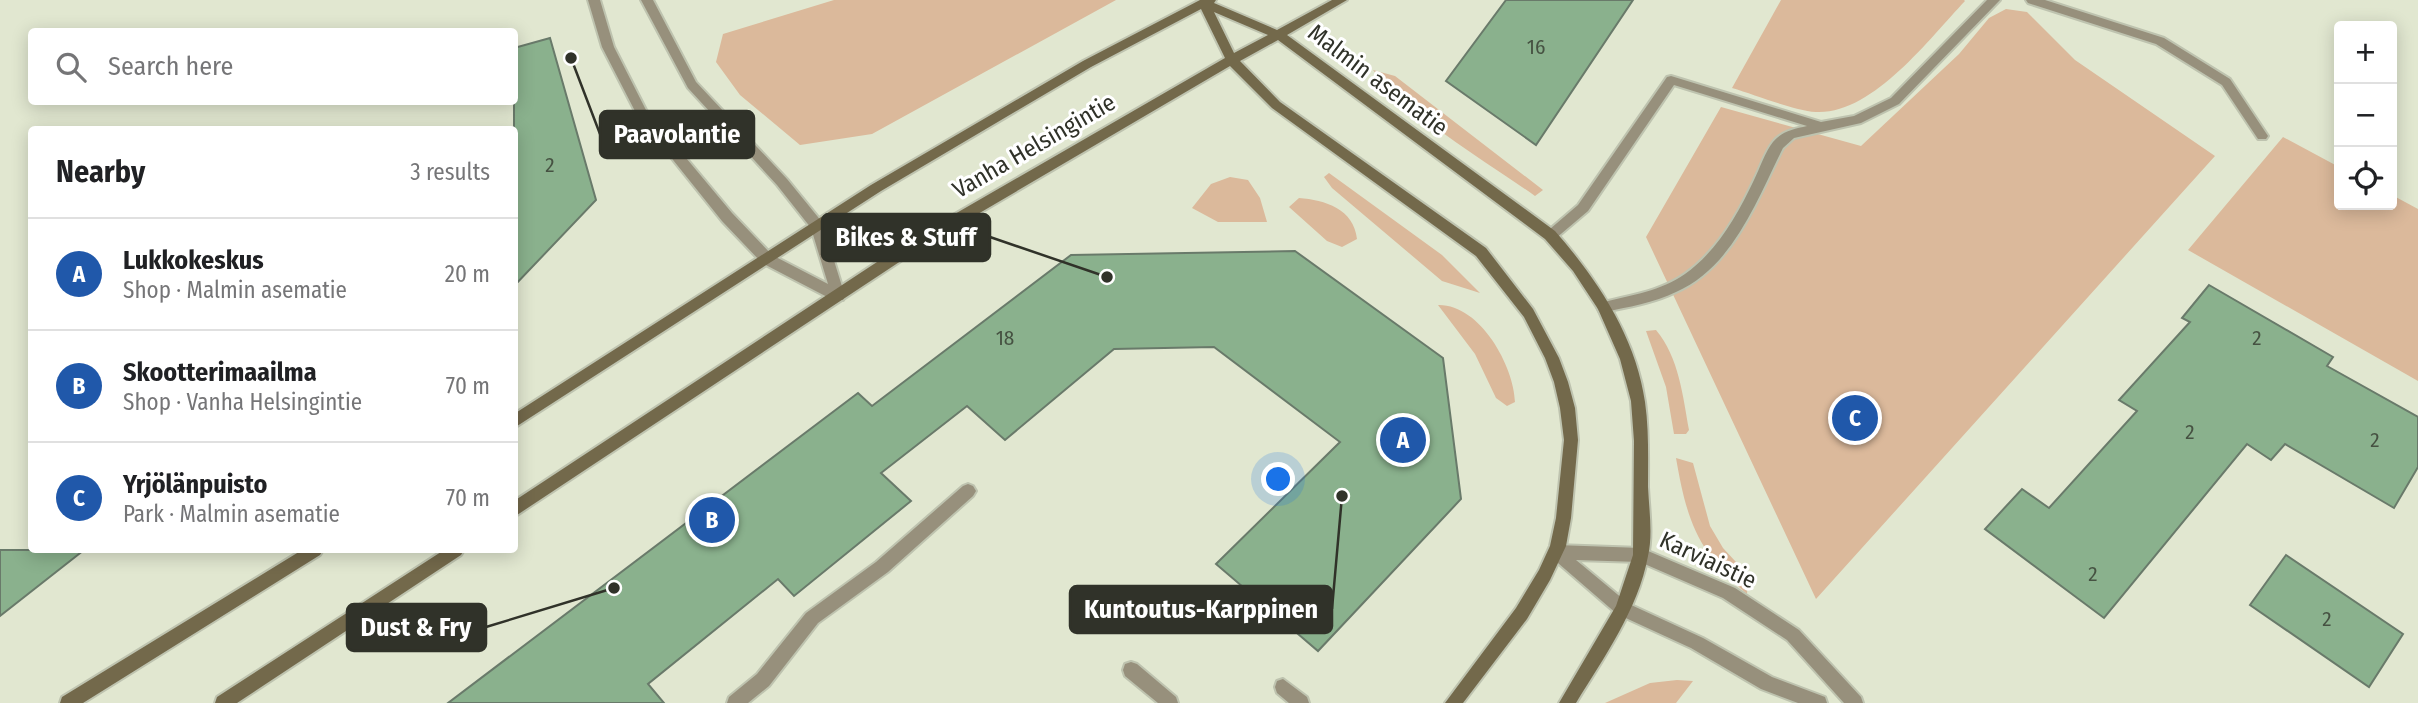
<!DOCTYPE html>
<html lang="en">
<head>
<meta charset="utf-8">
<style>
  :root { --surface:#fff; --page:#f2f2f2; --text:#202124; --muted:#757577; --line:#e0e0e0; --accent:#2058aa }
  body { margin:0; font-family:"Fira Sans Condensed",sans-serif; background:var(--page); color:var(--text) }
  .controls { position:absolute; right:21px; top:21px; display:grid; overflow:hidden; border-radius:7px; box-shadow:0 4px 18px #0003 }
  .controls button { width:63px; height:63px; display:grid; place-items:center; padding:0; border:0; border-bottom:2px solid var(--line); background:var(--surface); color:var(--text); font:35px sans-serif }
  .you { position:absolute; left:1279px; top:480px; width:24px; height:24px; margin:-18px; border:5px solid #fff; border-radius:50%; background:#1a73e8; box-shadow:0 0 0 10px #1a73e833 }
  .badge { display:grid; place-items:center; width:46px; height:46px; border-radius:50%; background:var(--accent); color:#fff; font-size:23px; font-weight:700 }
  .pin { position:absolute; translate:-50% -50%; border:4px solid #fff; box-shadow:0 2px 7px #0006 }
  .list { margin:0; padding:0; list-style:none }
  h2 { display:flex; justify-content:space-between; align-items:center; height:91px; margin:0; padding:0 28px; font-size:30px }
  h2 small { font-size:23px; font-weight:400; color:var(--muted) }
  .list li { display:grid; grid-template-columns:46px 1fr auto; gap:21px; align-items:center; box-sizing:border-box; height:112px; padding:0 28px; border-top:2px solid var(--line) }
  .list b { display:block; font-size:26px; white-space:nowrap }
  .list p { margin:0; font-size:23px; white-space:nowrap; color:var(--muted) }
  .list em { font-size:23px; font-style:normal; color:var(--muted) }
  .icon { flex:none; width:38px; height:38px; fill:none; stroke:currentColor; stroke-width:2; stroke-linecap:round; stroke-linejoin:round }
  .map { position:relative; flex:none; width:2418px; height:703px; overflow:hidden }
  .search { position:absolute; background:var(--surface); box-shadow:0 4px 18px #0003; left:28px; top:28px; width:490px; height:77px; display:flex; align-items:center; gap:18px; box-sizing:border-box; padding:0 24px; border-radius:7px; color:var(--muted); font-size:26px }
  .panel { position:absolute; background:var(--surface); box-shadow:0 4px 18px #0003; left:28px; top:126px; width:490px; height:427px; border-radius:7px }
  .map>svg:first-child { display:block }
  .green { fill:#dbb99b }
  .building { fill:#8ab18d; stroke:#697a6a; stroke-width:2 }
  .lines { fill:none; stroke-linecap:round; stroke-linejoin:round }
  .service-casing { stroke:#bec3af; stroke-width:4 }
  .minor-casing { stroke:#bec3af; stroke-width:4 }
  .tertiary-casing { stroke:#bec3af; stroke-width:4 }
  .secondary-casing { stroke:#bec3af; stroke-width:4 }
  .service { fill:#97907c; fill-rule:evenodd }
  .minor { fill:#97907c; fill-rule:evenodd }
  .tertiary { fill:#97907c; fill-rule:evenodd }
  .secondary { fill:#73694b; fill-rule:evenodd }
  .labels { text-anchor:middle; dominant-baseline:central; stroke-width:6; stroke-linejoin:round; paint-order:stroke }
  .number-label { font-size:21px; fill:#465242 }
  .street-label { font-size:24px; fill:#303229; stroke:#fff }
  .leader { fill:none; stroke:#303229; stroke-width:2.5 }
  .callout-dot { fill:#303229; stroke:#fff; stroke-width:2.5 }
  .callout { fill:#303229; stroke:#303229; stroke-width:2.5 }
  .callout-label { font-size:26px; text-anchor:middle; font-weight:bold; fill:#fff }
</style>
</head>
<body>
<div class="map">
<svg width="2418" height="703" viewBox="0 0 2418 703">
  <rect width="100%" height="100%" fill="#e1e7d0"/>
  <path class="green" d="M834 0H1116L872 134 800 145 740 95 716 62 723 34Z
    M1781 0H1964L1965 1C1929 39 1872 115 1816 112 1792 110 1756 95 1732 88Z
    M2006 9 2027 12 2075 60 2215 156 1816 599 1646 237 1721 107 1861 146 1959 54 1989 18Z
    M1373 70 1395 76 1543 190 1535 196C1481 158 1416 121 1373 70Z
    M2283 137 2339 167V205H2392V195L2418 209V381L2188 250Z
    M1329 173 1442 255 1480 293 1442 281 1332 188 1324 177Z
    M1230 177 1248 180 1260 198 1267 222H1218L1192 208 1211 184Z
    M1299 198C1325 200 1354 209 1357 239L1342 247 1327 241 1289 207Z
    M1438 305C1480 304 1514 366 1515 402L1507 406 1496 398 1475 354Z
    M1656 330C1679 357 1683 397 1689 430L1686 434H1674L1666 387 1646 331Z
    M1676 458 1693 463 1710 526 1723 548 1748 575 1747 594C1697 551 1687 521 1676 458Z
    M1677 680 1693 681 1676 703H1605L1650 683Z"/>
  <path class="building" d="M1506 0H1633L1536 145 1446 81Z
    M550 38 596 200 514 286V48Z
    M1295 251 1443 358 1461 499 1318 651 1216 564 1340 442 1214 347 1114 349 1005 440 967 406 881 473 911 501 794 596 778 579 648 684 664 703H448L858 393 872 406 1071 255Z
    M2209 285 2333 357 2327 366 2418 417V467L2394 508 2285 444 2271 460 2247 444 2104 618 1985 529 2022 489 2049 508 2137 411 2119 400 2190 322 2182 318Z
    M0 550H84L0 616Z
    M2286 555 2403 634 2369 687 2250 605Z"/>
  <g class="lines">
    <defs>
      <path id="service" d="M1987 0H2000L1899 104 1861 123 1794 138 1783 148C1757 200 1733 267 1676 292 1654 303 1628 307 1604 312L1599 311 1597 307 1599 303 1604 302C1632 295 1661 291 1685 274 1717 251 1737 216 1754 180 1760 168 1765 152 1773 142 1782 131 1794 129 1807 126L1674 85 1588 211 1555 239 1550 240 1543 235 1578 205 1667 77 1671 76 1821 122 1854 116 1891 98Z
        M2026 0H2045L2164 38 2230 79 2268 136 2266 139H2258L2222 85 2156 44 2028 3Z
        M968 484 973 486 976 491 973 496 888 572 818 623 769 686 748 703H727L729 697 757 674 806 613 876 562 963 486Z
        M1131 662 1137 664 1176 697 1178 703H1158L1125 676 1123 670 1125 664Z
        M1283 679 1307 697 1309 703H1289L1277 693 1275 687 1277 681Z"/>
      <path id="minor" d="M1556 545 1641 548 1735 588 1799 630 1861 697 1863 703H1844L1787 640 1723 598 1640 562 1576 560 1629 604 1703 638 1772 677 1825 697 1827 703H1798L1761 689 1691 648 1617 614 1551 557 1548 552 1551 547Z"/>
      <path id="tertiary" d="M588 0H600L614 47 646 110 732 213 772 255 828 284 811 228 777 185 688 88 641 0H653L696 82 787 179 822 222 845 296 843 300H833L762 263 722 221 637 115 602 47Z"/>
      <path id="secondary" d="M1200 0H1216L1214 3 1277 30 1332 0H1347L1287 35 1555 231C1597 279 1636 337 1645 402 1649 430 1648 459 1648 487 1649 509 1653 535 1648 556 1638 610 1604 657 1576 703H1559L1616 606 1633 555 1634 441 1631 401 1620 359 1598 309 1573 271 1545 239 1278 40 1240 61 1280 102 1486 248 1533 309 1559 358 1568 382 1575 408 1578 440 1571 518 1566 546 1550 580 1527 619 1463 703H1445L1516 608 1539 570 1550 546 1556 518 1564 440 1560 408 1554 382 1545 358 1524 317 1476 256 1272 108 1230 66 925 245 514 517V501L915 237 1225 58 1201 9 1091 67 881 191 514 428V414L871 185 1083 61ZM1214 12 1268 35 1234 53Z
        M302 550H323L320 555 83 703H60L62 697Z
        M444 550H464L461 555 237 703H215L217 697Z"/>
    </defs>
    <use href="#service" class="service-casing"/>
    <use href="#minor" class="minor-casing"/>
    <use href="#tertiary" class="tertiary-casing"/>
    <use href="#secondary" class="secondary-casing"/>
    <use href="#service" class="service"/>
    <use href="#minor" class="minor"/>
    <use href="#tertiary" class="tertiary"/>
    <use href="#secondary" class="secondary"/>
  </g>
  <g class="labels">
    <g class="number-label">
      <text x="1536" y="47">16</text>
      <text x="550" y="165">2</text>
      <text x="1005" y="338">18</text>
      <text x="2257" y="338">2</text>
      <text x="2190" y="432">2</text>
      <text x="2375" y="440">2</text>
      <text x="2093" y="574">2</text>
      <text x="2327" y="619">2</text>
    </g>
    <g class="street-label">
      <text transform="translate(1378 80) rotate(37)">Malmin asematie</text>
      <text transform="translate(1034 146) rotate(-30)">Vanha Helsingintie</text>
      <text transform="translate(1708 560) rotate(25)">Karviaistie</text>
    </g>
  </g>
  <path class="leader" d="M571 58L600 134M1107 277L990 237M1342 496L1332 609M614 588L486 627"/>
  <g class="callout-dot">
    <circle cx="571" cy="58" r="7"/>
    <circle cx="1107" cy="277" r="7"/>
    <circle cx="1342" cy="496" r="7"/>
    <circle cx="614" cy="588" r="7"/>
  </g>
  <g class="callout">
    <rect x="600" y="111" width="154" height="47" rx="7"/>
    <rect x="822" y="214" width="168" height="47" rx="7"/>
    <rect x="1070" y="586" width="262" height="47" rx="7"/>
    <rect x="347" y="604" width="139" height="47" rx="7"/>
  </g>
  <g class="callout-label">
    <text x="677" y="143">Paavolantie</text>
    <text x="906" y="246">Bikes &amp; Stuff</text>
    <text x="1201" y="618">Kuntoutus-Karppinen</text>
    <text x="416" y="636">Dust &amp; Fry</text>
  </g>
</svg>
<div class="controls">
<button>+</button>
<button>−</button>
<button><svg class="icon" aria-label="locate" viewBox="0 0 24 24"><circle cx="12" cy="12" r="6"/><path d="M12 2v4M12 18v4M2 12h4M18 12h4"/></svg></button>
</div>
<div class="you"></div>
<div class="pin badge" style="left:1403px;top:440px">A</div>
<div class="pin badge" style="left:712px;top:520px">B</div>
<div class="pin badge" style="left:1855px;top:418px">C</div>
<div class="search"><svg class="icon" aria-label="search" viewBox="0 0 24 24"><circle cx="10" cy="10" r="6"/><path d="M15 15l6 6"/></svg>Search here</div>
<section class="panel">
<h2>Nearby<small>3 results</small></h2>
<ul class="list">
<li><span class="badge">A</span><div><b>Lukkokeskus</b><p>Shop · Malmin asematie</p></div><em>20 m</em></li>
<li><span class="badge">B</span><div><b>Skootterimaailma</b><p>Shop · Vanha Helsingintie</p></div><em>70 m</em></li>
<li><span class="badge">C</span><div><b>Yrjölänpuisto</b><p>Park · Malmin asematie</p></div><em>70 m</em></li>
</ul>
</section>
</div>
</body>
</html>
